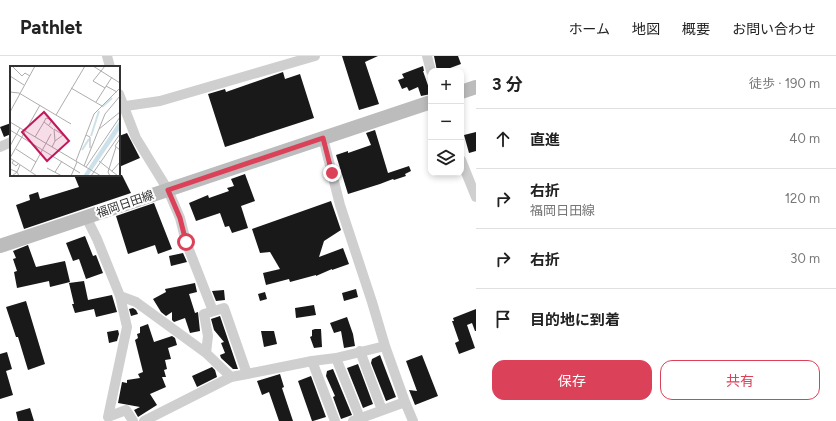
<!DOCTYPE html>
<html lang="ja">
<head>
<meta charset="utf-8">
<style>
  :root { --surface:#fff; --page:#f2f2f2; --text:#222; --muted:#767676; --line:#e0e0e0; --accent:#db425a }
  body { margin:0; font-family:Figtree,"Noto Sans JP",sans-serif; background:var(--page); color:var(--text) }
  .controls { position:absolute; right:12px; top:12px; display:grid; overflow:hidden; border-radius:8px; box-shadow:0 2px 6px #0003 }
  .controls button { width:36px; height:36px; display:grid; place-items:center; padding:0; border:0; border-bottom:1px solid var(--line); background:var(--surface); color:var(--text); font:20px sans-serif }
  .stop { position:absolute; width:12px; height:12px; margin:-9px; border:3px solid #db425a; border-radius:50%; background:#fff }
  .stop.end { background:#db425a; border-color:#fff; box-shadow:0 1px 4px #0008 }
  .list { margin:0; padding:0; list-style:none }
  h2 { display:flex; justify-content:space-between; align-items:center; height:52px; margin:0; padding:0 16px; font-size:17px }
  h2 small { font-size:13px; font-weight:400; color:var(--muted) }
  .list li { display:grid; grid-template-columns:26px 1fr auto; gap:12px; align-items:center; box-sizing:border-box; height:60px; padding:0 16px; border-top:1px solid var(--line) }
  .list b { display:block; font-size:15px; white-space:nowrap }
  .list p { margin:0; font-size:13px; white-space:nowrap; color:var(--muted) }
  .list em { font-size:13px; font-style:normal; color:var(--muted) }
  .actions { display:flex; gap:8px; padding:12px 16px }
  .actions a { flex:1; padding:9px 0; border:1px solid var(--accent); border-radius:12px; text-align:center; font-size:14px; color:var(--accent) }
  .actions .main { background:var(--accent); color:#fff }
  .icon { flex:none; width:22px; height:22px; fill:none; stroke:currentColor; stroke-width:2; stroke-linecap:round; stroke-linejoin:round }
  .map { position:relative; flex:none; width:476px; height:365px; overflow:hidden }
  header { display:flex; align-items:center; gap:24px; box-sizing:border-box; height:56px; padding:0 20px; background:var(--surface); border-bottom:1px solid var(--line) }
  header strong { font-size:19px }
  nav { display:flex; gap:22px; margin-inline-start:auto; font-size:14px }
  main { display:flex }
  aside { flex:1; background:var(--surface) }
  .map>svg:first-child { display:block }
  .building { fill:#191919 }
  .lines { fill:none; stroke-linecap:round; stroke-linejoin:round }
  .street { stroke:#cfcfcf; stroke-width:10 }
  .secondary { stroke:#bcbcbc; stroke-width:14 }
  .route { stroke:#db425a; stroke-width:5 }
  .labels { text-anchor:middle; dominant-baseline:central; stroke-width:4; stroke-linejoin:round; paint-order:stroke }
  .street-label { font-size:12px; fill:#323232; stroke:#fff }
  .inset-river { fill:none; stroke:#cde1ea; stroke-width:2 }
  .inset-road { fill:none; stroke:#adadad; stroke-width:1 }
  .view { fill:#c2185b; fill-opacity:0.15; stroke:#c2185b; stroke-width:2 }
  .inset-edge { fill:none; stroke:#323232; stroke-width:2 }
</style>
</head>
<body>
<header>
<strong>Pathlet</strong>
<nav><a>ホーム</a><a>地図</a><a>概要</a><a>お問い合わせ</a></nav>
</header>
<main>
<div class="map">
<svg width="476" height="365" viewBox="0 0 476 365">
  <rect width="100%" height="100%" fill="#fff"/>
  <path class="building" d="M342 0H378L365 6 379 48 359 54Z
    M434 0H458L461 8 442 15H437Z
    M423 10 424 15H423L431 38 421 40 418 31 409 35 407 31 402 33 398 24 404 22 402 18Z
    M283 16 285 23 300 18 314 62 225 91 208 38 225 33 226 36Z
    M11 67V78L4 81 0 71Z
    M375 74 388 117 409 110 411 115 405 118 406 120 394 124 393 123 380 128 348 138 336 99 348 95V97L371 89 366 77Z
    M476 76V95L469 97 464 79Z
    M127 77 140 102 119 111V80Z
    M245 118 255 145 241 150 248 172 232 177 229 170 225 171 220 157 196 165 189 147 208 139 209 142 229 135 227 132 234 130 231 123Z
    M74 119H122L131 137 24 173 16 149 30 144 29 139 38 136 40 143 79 131Z
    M331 145 341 174 324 185 319 201 343 192 349 208 332 214V213L316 220V219L290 226 289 223 266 229 263 217 280 213 270 196 260 197 252 173Z
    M154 147 172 193 158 198 155 189 128 198 116 160Z
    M85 180 93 200 96 199 103 217 86 223 79 203 73 205 66 187Z
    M28 189 36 211 65 205 70 226 50 231 49 225 17 232 14 216 17 215 13 203 16 202 13 195Z
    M183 197 187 206 171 210 169 200Z
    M84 225 88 244 112 239 117 256 96 261 94 253 75 257 72 248H74L69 227Z
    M195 227 197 236 189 238 195 257 198 256 200 275 190 277 185 262 174 266 172 264V256L166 260 161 256 153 243 166 236 165 233Z
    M356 233 358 241 344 245 342 237Z
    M224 234 225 244 216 245 212 235Z
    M265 236 267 243 260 245 258 238Z
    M26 245 45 308 28 314 18 281H16L6 251Z
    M314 249 316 259 296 262 295 252Z
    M133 252 136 254 138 258 131 260 129 253Z
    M476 253V275H475L472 267 467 269 475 292 459 298 455 287 459 285 452 265H454L453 262Z
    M220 260 238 313H233L221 302 220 299 225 297 221 287 224 286 214 274 211 263Z
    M347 261 353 278 355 290 344 292 341 275 334 277 330 267Z
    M148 268 154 286 172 280 175 282 177 289 168 292 171 303 165 304 167 313 164 314 166 321H162L166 331 150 338 157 349 138 361 134 354 140 351 118 347 122 326 127 327V324L140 322 138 318 143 316 135 284 138 282 137 278 140 277V271Z
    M315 273H321L322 291 314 292 310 281 312 280V274Z
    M118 274 119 278 117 285 109 287 107 276Z
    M261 275H274L277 288 264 291Z
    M7 296 12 313 6 315 13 339 0 343V298Z
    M380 299 396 341 386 345 371 307 372 303Z
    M422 299 438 340 415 349 409 334 417 335 406 305Z
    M358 308 373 348 363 352 347 312Z
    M212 311 215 314 217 321 197 331 192 320Z
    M333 313 352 359 341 363 333 341 335 340 326 320 327 315Z
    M280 318 284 331 282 332 293 365H279L269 336 262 339 257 325Z
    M311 320 326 361 313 365H312L298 325Z
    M30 352 34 365H18L16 356Z"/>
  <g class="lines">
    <path class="street" d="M107 0 110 11
      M427 0 431 15
      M119 38 136 82 168 134 180 162 186 186 213 255
      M119 51 160 45 315 0
      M0 91 11 86
      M461 104 476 141
      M86 161 97 183 120 240 127 271 108 361 126 354 133 365
      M120 240 136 246 206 297 231 321 144 365
      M360 295 382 354
      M206 297 208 280 204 258 224 252 247 318 231 321
      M336 302 360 362
      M312 305 335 365
      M247 318 312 305 336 302 385 290 372 246 340 149 323 82
      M405 346 413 365
      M353 365 405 346 385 290"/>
    <path class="secondary" d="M461 36 476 31
      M0 190 431 46"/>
  </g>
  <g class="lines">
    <path class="route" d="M186 186 180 162 168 134 323 82 332 117"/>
  </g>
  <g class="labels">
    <g class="street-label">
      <text transform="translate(125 148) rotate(-19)">福岡日田線</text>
    </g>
  </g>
  <g transform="translate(10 10)">
    <rect width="110" height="110" fill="#fff"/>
    <path d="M110 54V63L78 110H73Z" fill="#cde1ea"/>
    <path class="inset-river" d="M92 41 102 32M81 70 89 45M72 84 79 73"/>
    <path class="inset-road" d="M83 0 110 17M3 1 12 10 15 7 20 10M0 10 14 19M96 20 107 26M61 22 92 40M95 22 83 15 95 0M0 26 9 27 61 58M86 36 102 11M0 46 25 0M46 49 75 0M0 56 91 110M34 56 36 52 42 54 39 59M89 63 110 46M0 64 70 107M76 69 80 71V82M25 71 34 56 43 63M110 73 105 80 110 84M0 80 10 62M42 81 45 75 44 63 53 69 45 75M6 83 26 96M0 92 30 39M0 92 27 110M4 94 2 97 6 100 9 97M66 95 84 48 110 22M89 95 108 110M74 100 95 48 110 30M76 101 110 51M37 102 52 110M0 103 7 106 2 110M21 105 41 68M102 105 110 96M45 106 52 95M9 110 7 106 10 99M61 110 67 96M81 110 110 68M100 110 98 106 106 81"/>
    <path class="view" d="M34 46 59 75 37 95 12 66Z"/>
    <rect width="110" height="110" class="inset-edge"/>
  </g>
</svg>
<div class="controls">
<button>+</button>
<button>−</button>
<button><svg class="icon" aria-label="layers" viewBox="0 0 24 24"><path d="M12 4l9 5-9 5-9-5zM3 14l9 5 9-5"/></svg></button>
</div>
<div class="stop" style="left:186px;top:186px"></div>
<div class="stop end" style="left:332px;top:117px"></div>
</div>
<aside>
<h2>3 分<small>徒歩 · 190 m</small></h2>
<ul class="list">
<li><svg class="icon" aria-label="ahead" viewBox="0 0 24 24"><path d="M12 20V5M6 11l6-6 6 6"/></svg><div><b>直進</b></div><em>40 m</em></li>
<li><svg class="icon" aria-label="right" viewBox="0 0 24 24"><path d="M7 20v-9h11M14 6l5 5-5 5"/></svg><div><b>右折</b><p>福岡日田線</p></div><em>120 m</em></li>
<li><svg class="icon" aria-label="right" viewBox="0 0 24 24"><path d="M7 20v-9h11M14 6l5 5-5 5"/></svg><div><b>右折</b></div><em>30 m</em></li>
<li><svg class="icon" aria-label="arrive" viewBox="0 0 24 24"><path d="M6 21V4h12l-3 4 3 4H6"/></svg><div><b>目的地に到着</b></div></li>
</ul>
<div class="actions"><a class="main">保存</a><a>共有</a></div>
</aside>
</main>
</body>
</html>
